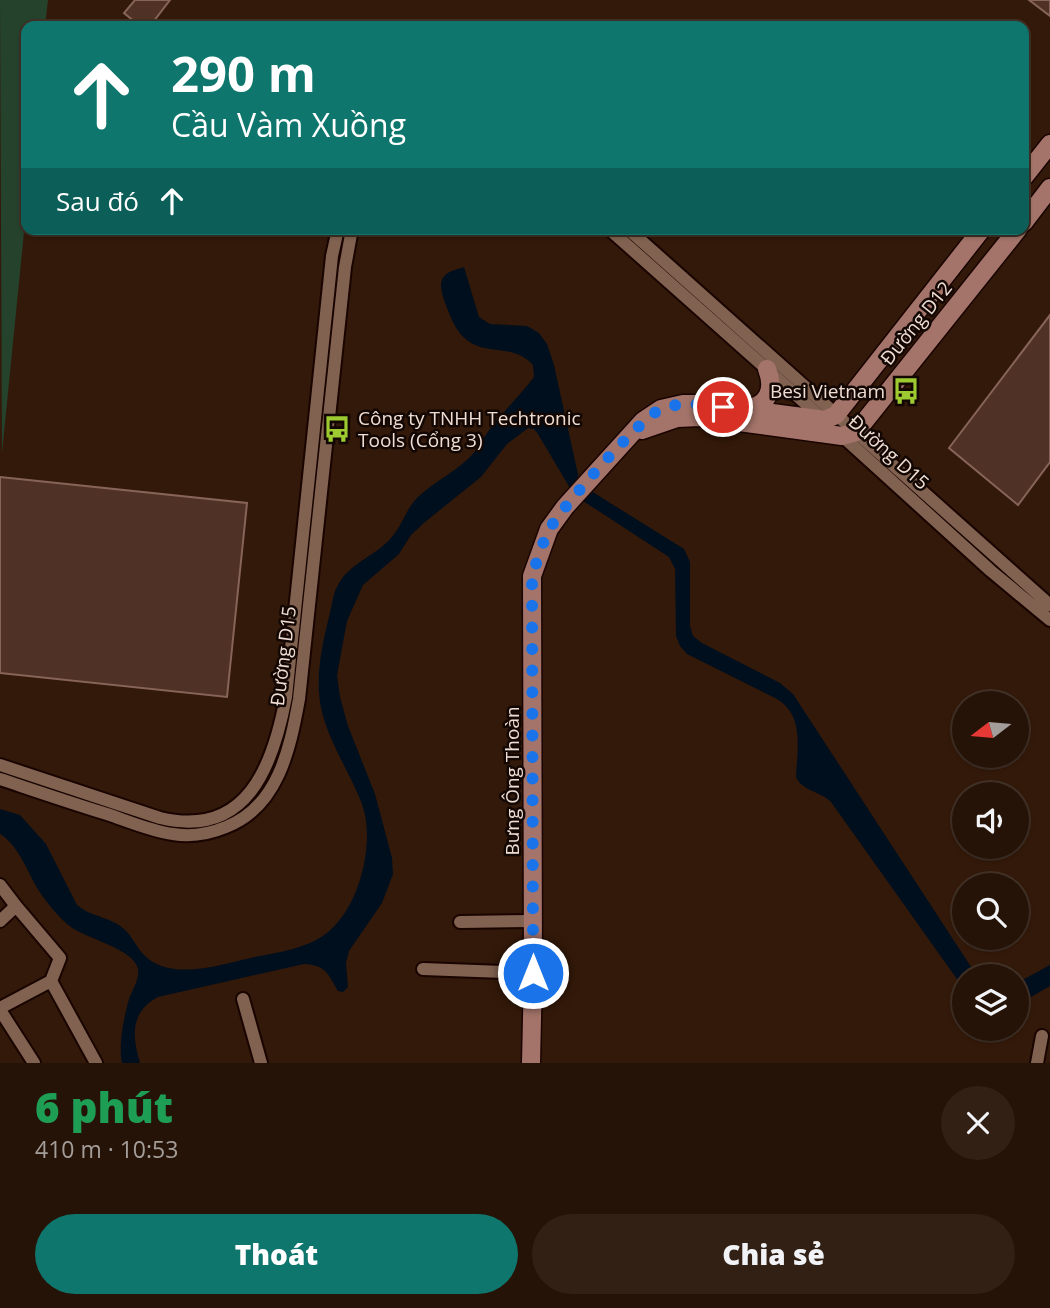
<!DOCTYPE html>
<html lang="vi">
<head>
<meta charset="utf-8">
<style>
  body { margin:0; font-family:"Open Sans",sans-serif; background:#322015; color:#f1f3f6; height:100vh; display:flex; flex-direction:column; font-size:26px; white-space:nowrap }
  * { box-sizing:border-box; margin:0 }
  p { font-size:23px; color:#a49e9b }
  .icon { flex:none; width:38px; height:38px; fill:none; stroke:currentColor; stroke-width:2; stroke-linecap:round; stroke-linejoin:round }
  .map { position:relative; height:1063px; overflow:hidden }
  .drawer { display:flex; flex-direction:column; background:#261307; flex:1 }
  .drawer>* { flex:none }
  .hud { position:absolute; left:21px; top:21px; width:1008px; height:214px; border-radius:14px; box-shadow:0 2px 5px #0004,0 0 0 2px #423228; background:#0f766e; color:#fff; overflow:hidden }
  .needle { width:46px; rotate:254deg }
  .tools { position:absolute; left:952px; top:691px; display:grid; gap:14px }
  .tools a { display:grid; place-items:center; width:77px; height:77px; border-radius:50%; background:#261307; box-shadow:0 2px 5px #0004,0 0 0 2px #423228; font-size:35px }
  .pin { position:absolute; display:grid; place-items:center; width:60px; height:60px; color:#fff; margin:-30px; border:4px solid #fff; border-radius:50%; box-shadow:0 2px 7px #0007 }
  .me { position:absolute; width:77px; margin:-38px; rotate:0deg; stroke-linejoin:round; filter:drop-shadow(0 0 5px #0008) }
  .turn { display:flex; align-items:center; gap:24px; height:147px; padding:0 35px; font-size:32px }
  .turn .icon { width:91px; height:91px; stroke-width:2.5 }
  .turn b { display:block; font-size:49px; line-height:60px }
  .then { display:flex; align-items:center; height:66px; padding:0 35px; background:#0003; gap:14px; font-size:26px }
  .round { display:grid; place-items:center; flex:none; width:74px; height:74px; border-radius:37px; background:#322015 }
  .overview { display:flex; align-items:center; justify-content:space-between; height:119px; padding:0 35px }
  h1 { font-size:42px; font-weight:800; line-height:52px; color:#1e9e55 }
  .button { display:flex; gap:14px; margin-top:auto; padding:14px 35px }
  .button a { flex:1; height:80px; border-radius:42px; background:#0f766e; color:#fff; font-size:28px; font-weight:800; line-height:80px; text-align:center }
  .button a+a { background:#322015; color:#f1f3f6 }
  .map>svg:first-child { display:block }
  .green { fill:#25422d }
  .water { fill:#000f1e }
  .building { fill:#4f3126; stroke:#876458; stroke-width:2 }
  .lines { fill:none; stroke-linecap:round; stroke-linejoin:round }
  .street-casing { stroke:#190400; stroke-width:16 }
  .secondary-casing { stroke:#190400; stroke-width:21 }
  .street { stroke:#816250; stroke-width:12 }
  .secondary { stroke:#a4746a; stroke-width:18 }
  .route { stroke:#1a73e8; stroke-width:12; stroke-dasharray:0 21.6 }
  .labels { text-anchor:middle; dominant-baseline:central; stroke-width:5; stroke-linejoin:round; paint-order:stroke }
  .street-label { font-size:19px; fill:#efddd3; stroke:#120703 }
  .poi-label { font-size:19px; fill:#efddd3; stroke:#120703; text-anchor:end }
</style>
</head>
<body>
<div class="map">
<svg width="1050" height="1063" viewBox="0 0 1050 1063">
  <rect width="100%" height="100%" fill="#331909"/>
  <path class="green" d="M 0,0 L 48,0 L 45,26 L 26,26 L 26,212 L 2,453 Z"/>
  <path class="water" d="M 464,267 L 479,317 L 490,324 L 527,326 L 539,333 L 547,344 L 554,365 L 579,479 L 583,486 L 684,549 L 690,562 L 690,626 L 693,636 L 702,643 L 780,683 L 793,694 L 977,976 L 964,976 L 964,989 L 831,802 C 820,791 802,791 796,777 C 797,750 805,716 777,699 L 687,654 L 680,646 L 676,636 L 675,569 L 669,557 L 574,495 L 538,434 L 534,429 L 528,428 L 507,444 L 481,477 L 425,522 L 411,535 L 399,554 L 363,585 L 347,621 L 337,675 L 340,697 L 348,726 L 375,794 L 392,858 L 393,874 L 382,903 L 349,951 L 346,963 L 348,987 L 343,992 L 338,991 C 328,974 326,965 304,964 L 158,997 C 130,1012 132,1036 140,1063 L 122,1063 C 118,1044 124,1018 129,999 C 132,990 140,979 138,969 C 134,948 84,939 67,924 C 57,915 47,903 39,891 C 28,874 19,845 0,834 L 0,809 L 20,815 L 46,844 L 77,905 C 91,917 111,917 124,929 C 132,936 136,946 143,954 C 170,983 222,964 255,957 C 275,953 297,950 316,940 C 357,920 377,845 362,804 C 350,773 330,744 322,712 C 314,679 322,645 330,613 C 332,605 333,594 337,587 C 348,563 376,556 391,538 C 402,526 406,509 417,498 C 432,483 452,474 468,459 C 478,450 484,436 493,425 C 506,409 521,394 534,377 L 533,365 C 507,337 472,366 451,318 C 447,307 442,298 441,286 C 441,272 453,271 464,267 Z
    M 1050,965 L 1050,986 L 1017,1005 L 1017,983 Z"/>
  <path class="building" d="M 135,0 L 170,0 L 150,26 L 140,26 L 124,13 Z
    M 1029,0 L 1050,0 L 1050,16 Z
    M 1050,315 L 1050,462 L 1018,505 L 949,448 Z
    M 0,477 L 247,503 L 227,697 L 0,673 Z"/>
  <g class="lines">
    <defs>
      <path id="street" d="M 609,229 L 823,419
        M 628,229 L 1050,605
        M 840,434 L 991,571 L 1050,620
        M 0,765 L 160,818 C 247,839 273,766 286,697 L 332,256 L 338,229
        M 0,779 C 36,791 71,803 107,814 C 128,821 151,831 173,834 C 191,837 209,834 226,827 C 278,807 290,749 299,699 L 345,267 L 352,229
        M 0,885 L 16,906
        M 0,921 L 16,906 L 60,958 L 51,981 L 96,1063
        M 460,922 L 533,921
        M 423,969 L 533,973
        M 243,999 L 261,1063
        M 0,1008 L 51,981
        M 0,1010 L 34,1063
        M 1037,1063 L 1042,1036"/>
      <path id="secondary" d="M 1024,177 L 1050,144
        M 1024,222 L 1050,188
        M 745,409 C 768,406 775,390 767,369
        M 642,430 L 677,418 L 701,417 L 842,436 L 856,432 L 1018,229
        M 531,1063 L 533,973 L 532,576 L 549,529 L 565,507 L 643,421 L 661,409 L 683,404 L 704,404 L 825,420 L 836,415 L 982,229"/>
    </defs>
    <use href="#street" class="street-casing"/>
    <use href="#secondary" class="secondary-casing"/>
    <use href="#street" class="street"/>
    <use href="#secondary" class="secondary"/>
  </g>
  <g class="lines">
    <path class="route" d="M 533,973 L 532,576 C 537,561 542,544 549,530 C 560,509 639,420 659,410 C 679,401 702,404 723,407"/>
  </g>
  <defs>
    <symbol id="bus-bare" viewBox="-9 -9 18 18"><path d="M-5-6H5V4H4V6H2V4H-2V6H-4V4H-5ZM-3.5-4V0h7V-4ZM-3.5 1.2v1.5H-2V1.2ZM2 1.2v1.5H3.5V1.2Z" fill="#9dca30" stroke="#120703" stroke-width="2.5" paint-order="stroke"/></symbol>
  </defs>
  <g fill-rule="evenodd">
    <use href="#bus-bare" x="887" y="372" width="38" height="38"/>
    <use href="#bus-bare" x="318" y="410" width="38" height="38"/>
  </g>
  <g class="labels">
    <g class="street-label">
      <text transform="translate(916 323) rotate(-51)">Đường D12</text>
      <text transform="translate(889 452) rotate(42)">Đường D15</text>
      <text transform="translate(283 656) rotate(-83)">Đường D15</text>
      <text transform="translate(512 781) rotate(-90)">Bưng Ông Thoàn</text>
    </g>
    <g class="poi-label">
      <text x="885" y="391">Besi Vietnam</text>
      <text x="358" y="418" text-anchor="start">Công ty TNHH Techtronic<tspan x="358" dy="22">Tools (Cổng 3)</tspan></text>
    </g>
  </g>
</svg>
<div class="tools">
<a><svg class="needle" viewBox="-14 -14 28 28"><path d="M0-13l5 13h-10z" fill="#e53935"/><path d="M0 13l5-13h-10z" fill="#a49e9b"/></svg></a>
<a><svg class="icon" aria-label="sound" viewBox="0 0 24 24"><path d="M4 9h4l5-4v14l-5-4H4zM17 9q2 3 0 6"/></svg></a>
<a><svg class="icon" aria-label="search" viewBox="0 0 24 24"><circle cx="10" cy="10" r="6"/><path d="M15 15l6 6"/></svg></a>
<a><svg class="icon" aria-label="layers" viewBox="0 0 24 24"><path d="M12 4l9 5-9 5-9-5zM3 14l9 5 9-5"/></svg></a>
</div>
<div class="pin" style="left:723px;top:407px;background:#d93025"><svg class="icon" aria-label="arrive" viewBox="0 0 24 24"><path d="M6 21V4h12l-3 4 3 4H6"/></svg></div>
<svg class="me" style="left:533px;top:973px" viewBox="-20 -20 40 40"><circle r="17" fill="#1a73e8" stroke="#fff" stroke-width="3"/><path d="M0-11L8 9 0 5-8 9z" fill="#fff"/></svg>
<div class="hud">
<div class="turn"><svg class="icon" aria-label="ahead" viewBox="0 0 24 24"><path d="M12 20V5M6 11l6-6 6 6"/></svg><div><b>290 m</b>Cầu Vàm Xuồng</div></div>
<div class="then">Sau đó<svg class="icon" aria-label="ahead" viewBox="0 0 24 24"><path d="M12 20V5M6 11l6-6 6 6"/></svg></div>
</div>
</div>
<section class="drawer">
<div class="overview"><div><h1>6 phút</h1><p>410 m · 10:53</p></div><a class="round"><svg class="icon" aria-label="close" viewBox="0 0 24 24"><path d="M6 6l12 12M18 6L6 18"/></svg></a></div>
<div class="button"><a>Thoát</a><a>Chia sẻ</a></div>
</section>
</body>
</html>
